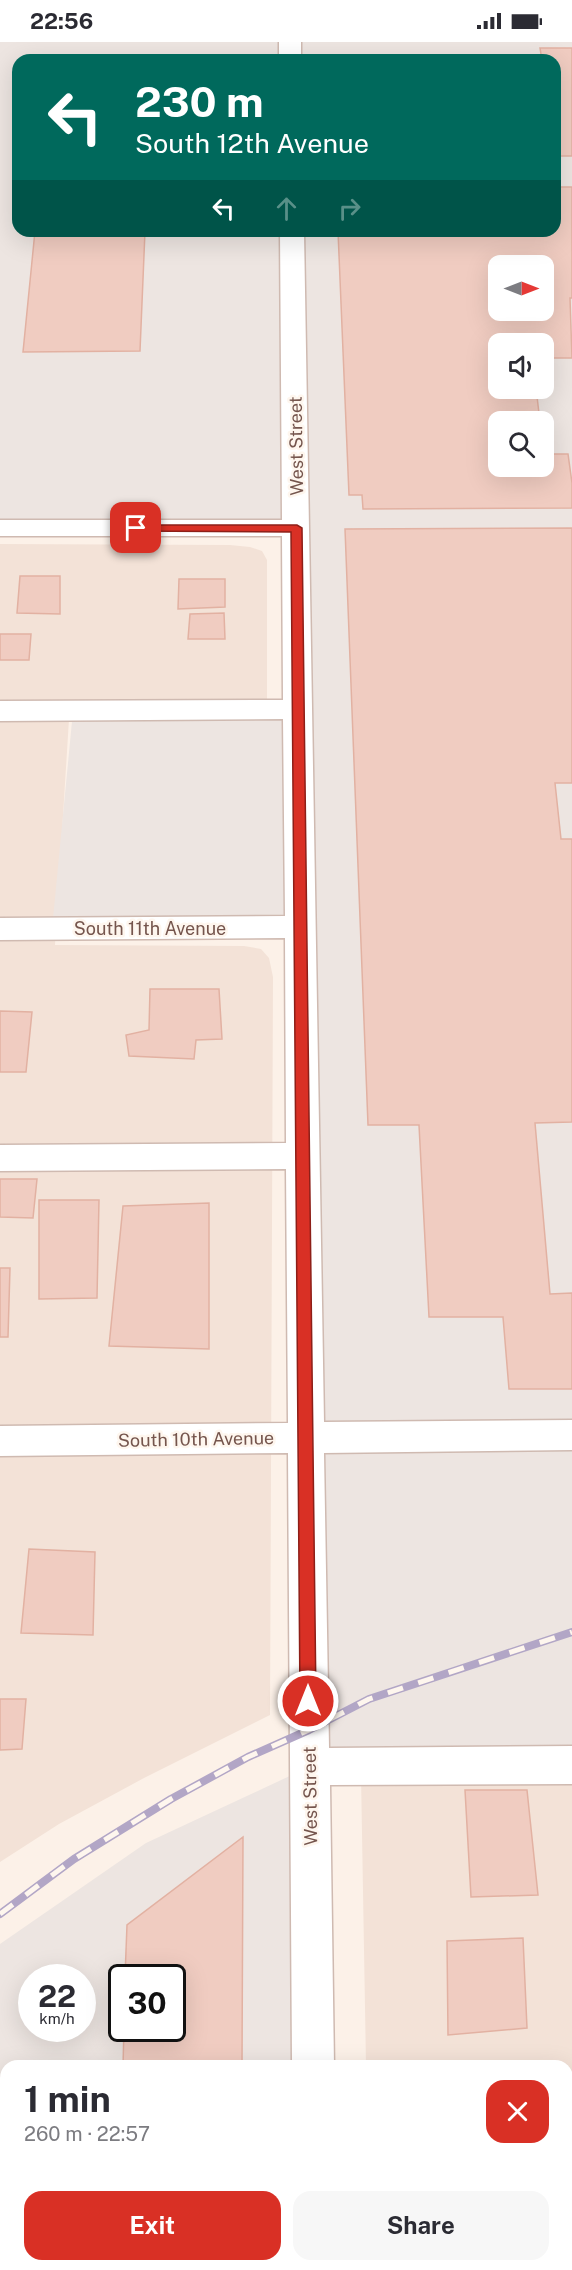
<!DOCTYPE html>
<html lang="en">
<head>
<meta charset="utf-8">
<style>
  body { margin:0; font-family:"Public Sans",sans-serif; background:#f7f7f7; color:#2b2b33; height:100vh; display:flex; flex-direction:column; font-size:22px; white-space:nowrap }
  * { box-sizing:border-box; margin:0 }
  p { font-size:20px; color:#7c7c81 }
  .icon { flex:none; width:33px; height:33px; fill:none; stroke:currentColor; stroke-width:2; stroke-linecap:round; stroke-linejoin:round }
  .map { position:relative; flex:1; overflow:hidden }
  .panel { position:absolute; left:0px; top:2018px; width:573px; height:212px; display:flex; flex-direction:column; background:#fff; border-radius:18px 18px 0 0; box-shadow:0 6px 24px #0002 }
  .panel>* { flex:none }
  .guide { position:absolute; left:12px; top:12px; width:549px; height:183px; border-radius:18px; box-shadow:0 6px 24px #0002; background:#00695c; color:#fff; overflow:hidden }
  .needle { width:39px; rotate:90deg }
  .buttons { position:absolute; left:488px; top:213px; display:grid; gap:12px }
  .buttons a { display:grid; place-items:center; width:66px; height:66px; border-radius:12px; background:#fff; box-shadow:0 6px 24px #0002; font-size:30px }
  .speed { position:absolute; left:18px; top:1922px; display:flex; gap:12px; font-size:30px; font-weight:700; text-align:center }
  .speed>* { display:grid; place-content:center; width:78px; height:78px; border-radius:50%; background:#fff; box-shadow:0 6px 24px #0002; line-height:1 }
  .speed small { font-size:15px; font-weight:400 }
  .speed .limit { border:3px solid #111; border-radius:9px; background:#fff; color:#111 }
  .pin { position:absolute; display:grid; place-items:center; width:51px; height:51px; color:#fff; margin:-26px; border-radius:12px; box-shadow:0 3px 9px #0006 }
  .me { position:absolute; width:66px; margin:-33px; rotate:0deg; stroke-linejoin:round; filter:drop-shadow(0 0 4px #0008) }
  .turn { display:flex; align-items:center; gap:21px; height:126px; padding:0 24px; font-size:27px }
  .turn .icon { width:78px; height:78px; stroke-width:2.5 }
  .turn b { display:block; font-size:42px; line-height:51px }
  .lanes { display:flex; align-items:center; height:57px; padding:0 24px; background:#0003; justify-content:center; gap:30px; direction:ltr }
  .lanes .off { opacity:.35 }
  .round { display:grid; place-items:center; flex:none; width:63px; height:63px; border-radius:18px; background:#f7f7f7 }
  .summary { display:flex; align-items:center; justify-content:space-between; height:102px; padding:0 24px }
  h1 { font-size:36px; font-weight:700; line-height:45px }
  .action { display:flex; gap:12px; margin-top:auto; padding:12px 24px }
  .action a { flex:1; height:69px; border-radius:18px; background:#d93025; color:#fff; font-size:24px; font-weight:700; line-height:69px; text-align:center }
  .action a+a { background:#f7f7f7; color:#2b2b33 }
  .status { display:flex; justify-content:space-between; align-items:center; height:42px; padding:0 30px; background:#fff; direction:ltr }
  .status svg { height:16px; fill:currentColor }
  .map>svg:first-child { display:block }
  .residential { fill:#f3e2d7 }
  .industrial { fill:#ede5e1; fill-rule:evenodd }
  .building { fill:#f0ccc1; stroke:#e2b1a2; stroke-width:1.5; fill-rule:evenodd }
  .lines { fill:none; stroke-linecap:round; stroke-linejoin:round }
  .minor-casing { stroke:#cfbab1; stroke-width:3 }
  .minor { fill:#fff; fill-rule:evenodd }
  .rail-casing { stroke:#b2a6c6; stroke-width:8 }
  .rail { stroke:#fef6ee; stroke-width:5; stroke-dasharray:16; stroke-linecap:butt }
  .route { fill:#d93025; stroke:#8d1f18; stroke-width:1.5 }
  .labels { text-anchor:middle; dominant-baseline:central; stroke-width:5; stroke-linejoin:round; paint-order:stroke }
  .street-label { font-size:18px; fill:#75554d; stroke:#fef6ee }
</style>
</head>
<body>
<div class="status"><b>22:56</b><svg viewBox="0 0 49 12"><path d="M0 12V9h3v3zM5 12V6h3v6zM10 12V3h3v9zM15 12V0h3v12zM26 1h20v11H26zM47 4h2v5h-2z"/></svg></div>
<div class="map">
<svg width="572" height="2228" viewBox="0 0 572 2228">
  <rect width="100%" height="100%" fill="#fcf1e8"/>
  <path class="residential" d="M 0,502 L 230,503 L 250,505 L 262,509 L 267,518 L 267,660 L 70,661 L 55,903 L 244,904 L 261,907 L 269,916 L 273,935 L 270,1673 L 144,1736 L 59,1782 L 0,1820 Z
    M 572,1729 L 572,2228 L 0,2228 L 0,2168 L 6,2168 L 6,2223 L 567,2223 L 567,2024 L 366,2023 L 361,1733 Z"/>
  <path class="industrial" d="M 0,0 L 572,0 L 572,1723 L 309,1725 L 313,2023 L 6,2024 L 6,2125 L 0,2125 L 0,1902 L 146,1801 L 309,1725 L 301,885 L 52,887 L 73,669 L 298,667 L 297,487 L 0,486 ZM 18,18 L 555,18 L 555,189 L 18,189 ZM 498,224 L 543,224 L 543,268 L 498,268 ZM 498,302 L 543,302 L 543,346 L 498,346 ZM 498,380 L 543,380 L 543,424 L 498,424 ZM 32,1935 L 82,1935 L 82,1986 L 32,1986 ZM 122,1935 L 172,1935 L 172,1986 L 122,1986 Z"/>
  <path class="building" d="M 540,6 L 572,6 L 572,114 L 556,114 L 555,18 L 542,18 Z
    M 555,145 L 572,145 L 572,256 L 570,256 L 572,316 L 543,316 L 543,302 L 498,302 L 498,346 L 536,346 L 540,380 L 498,380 L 498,424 L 543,424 L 543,403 L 544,412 L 568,412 L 572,441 L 572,466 L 363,467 L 362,453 L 349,453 L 338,189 L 555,189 ZM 498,224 L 543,224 L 543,268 L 498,268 Z
    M 35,189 L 145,189 L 140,309 L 23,310 Z
    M 572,486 L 572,741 L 555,741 L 561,797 L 572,797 L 572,1080 L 535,1081 L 550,1252 L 572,1251 L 572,1347 L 509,1347 L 503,1275 L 429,1275 L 419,1083 L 368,1083 L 345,487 Z
    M 20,534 L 60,534 L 60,572 L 17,571 Z
    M 179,537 L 225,537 L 225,565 L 178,567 Z
    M 224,571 L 225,597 L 188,597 L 190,572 Z
    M 0,592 L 31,592 L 29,618 L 0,618 Z
    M 150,947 L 219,947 L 222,997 L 196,998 L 194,1017 L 129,1014 L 126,993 L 149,988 Z
    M 0,969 L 32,970 L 26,1030 L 0,1030 Z
    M 0,1137 L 37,1137 L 33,1176 L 0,1175 Z
    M 39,1158 L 99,1158 L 97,1256 L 39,1257 Z
    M 209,1161 L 209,1307 L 109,1304 L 123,1164 Z
    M 0,1226 L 10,1226 L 8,1295 L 0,1295 Z
    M 29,1507 L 95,1510 L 93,1593 L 21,1591 Z
    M 0,1657 L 26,1657 L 22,1707 L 0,1708 Z
    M 465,1748 L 527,1748 L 538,1853 L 471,1855 Z
    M 243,1795 L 242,2024 L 123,2024 L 124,1986 L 172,1986 L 172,1935 L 125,1935 L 127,1883 Z
    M 523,1896 L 527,1986 L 448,1993 L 447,1899 Z"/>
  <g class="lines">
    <defs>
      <path id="minor" d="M 279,0 L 301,0 L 301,18 L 279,18 Z
        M 280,189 L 304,189 L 324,1380 L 572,1378 L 572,1408 L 324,1411 L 329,1706 L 572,1704 L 572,1742 L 330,1743 L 334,2024 L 292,2024 L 288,1411 L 0,1414 L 0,1384 L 288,1381 L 286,1127 L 0,1129 L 0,1103 L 286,1101 L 285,896 L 0,898 L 0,876 L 285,874 L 283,677 L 0,679 L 0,659 L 283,658 L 282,494 L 0,494 L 0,478 L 282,478 Z
        M 567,2100 L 572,2100 L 572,2144 L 567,2144 Z
        M 0,2103 L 6,2103 L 6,2147 L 0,2147 Z
        M 295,2223 L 339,2223 L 339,2228 L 295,2228 Z"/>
    </defs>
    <use href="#minor" class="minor-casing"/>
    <use href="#minor" class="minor"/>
    <defs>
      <path id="rail" d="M 0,1872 L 74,1817 L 171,1757 L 248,1715 L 309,1688 L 369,1657 L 572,1590"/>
    </defs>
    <use href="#rail" class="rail-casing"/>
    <use href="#rail" class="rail"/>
  </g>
  <path class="route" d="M 136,483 L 297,483 L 302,486 L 316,1659 L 314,1664 L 308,1666 L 302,1664 L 300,1659 L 291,490 L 132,489 L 131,486 Z"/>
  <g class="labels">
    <g class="street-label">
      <text transform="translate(296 404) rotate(-91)">West Street</text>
      <text x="150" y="886">South 11th Avenue</text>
      <text transform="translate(196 1397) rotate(-1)">South 10th Avenue</text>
      <text transform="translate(310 1754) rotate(-91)">West Street</text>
    </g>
  </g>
</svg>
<div class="buttons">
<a><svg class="needle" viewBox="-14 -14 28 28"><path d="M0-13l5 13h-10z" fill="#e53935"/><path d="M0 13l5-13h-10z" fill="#7c7c81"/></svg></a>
<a><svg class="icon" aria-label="sound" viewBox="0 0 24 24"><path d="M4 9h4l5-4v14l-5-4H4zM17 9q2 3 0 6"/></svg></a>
<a><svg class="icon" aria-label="search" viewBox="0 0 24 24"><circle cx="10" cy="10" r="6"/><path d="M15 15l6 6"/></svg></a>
</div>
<div class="speed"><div>22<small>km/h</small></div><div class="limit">30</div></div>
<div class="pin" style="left:136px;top:486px;background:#d93025"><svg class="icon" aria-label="arrive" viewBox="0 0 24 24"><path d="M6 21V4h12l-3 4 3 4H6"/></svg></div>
<svg class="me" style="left:308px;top:1659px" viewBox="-20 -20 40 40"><circle r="17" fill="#d93025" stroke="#fff" stroke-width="3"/><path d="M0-11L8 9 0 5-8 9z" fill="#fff"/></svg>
<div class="guide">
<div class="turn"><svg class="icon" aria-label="left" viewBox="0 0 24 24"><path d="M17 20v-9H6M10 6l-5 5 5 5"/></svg><div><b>230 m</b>South 12th Avenue</div></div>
<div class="lanes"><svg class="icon" aria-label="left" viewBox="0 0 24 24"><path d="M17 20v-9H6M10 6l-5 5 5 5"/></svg><svg class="icon off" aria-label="ahead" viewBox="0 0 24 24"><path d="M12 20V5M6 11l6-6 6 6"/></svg><svg class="icon off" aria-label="right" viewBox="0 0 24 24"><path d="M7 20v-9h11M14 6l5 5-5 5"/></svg></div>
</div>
<section class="panel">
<div class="summary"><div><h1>1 min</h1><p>260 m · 22:57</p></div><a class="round" style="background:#d93025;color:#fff"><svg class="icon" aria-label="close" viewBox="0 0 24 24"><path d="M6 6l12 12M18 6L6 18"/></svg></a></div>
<div class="action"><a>Exit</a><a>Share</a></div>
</section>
</div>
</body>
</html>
